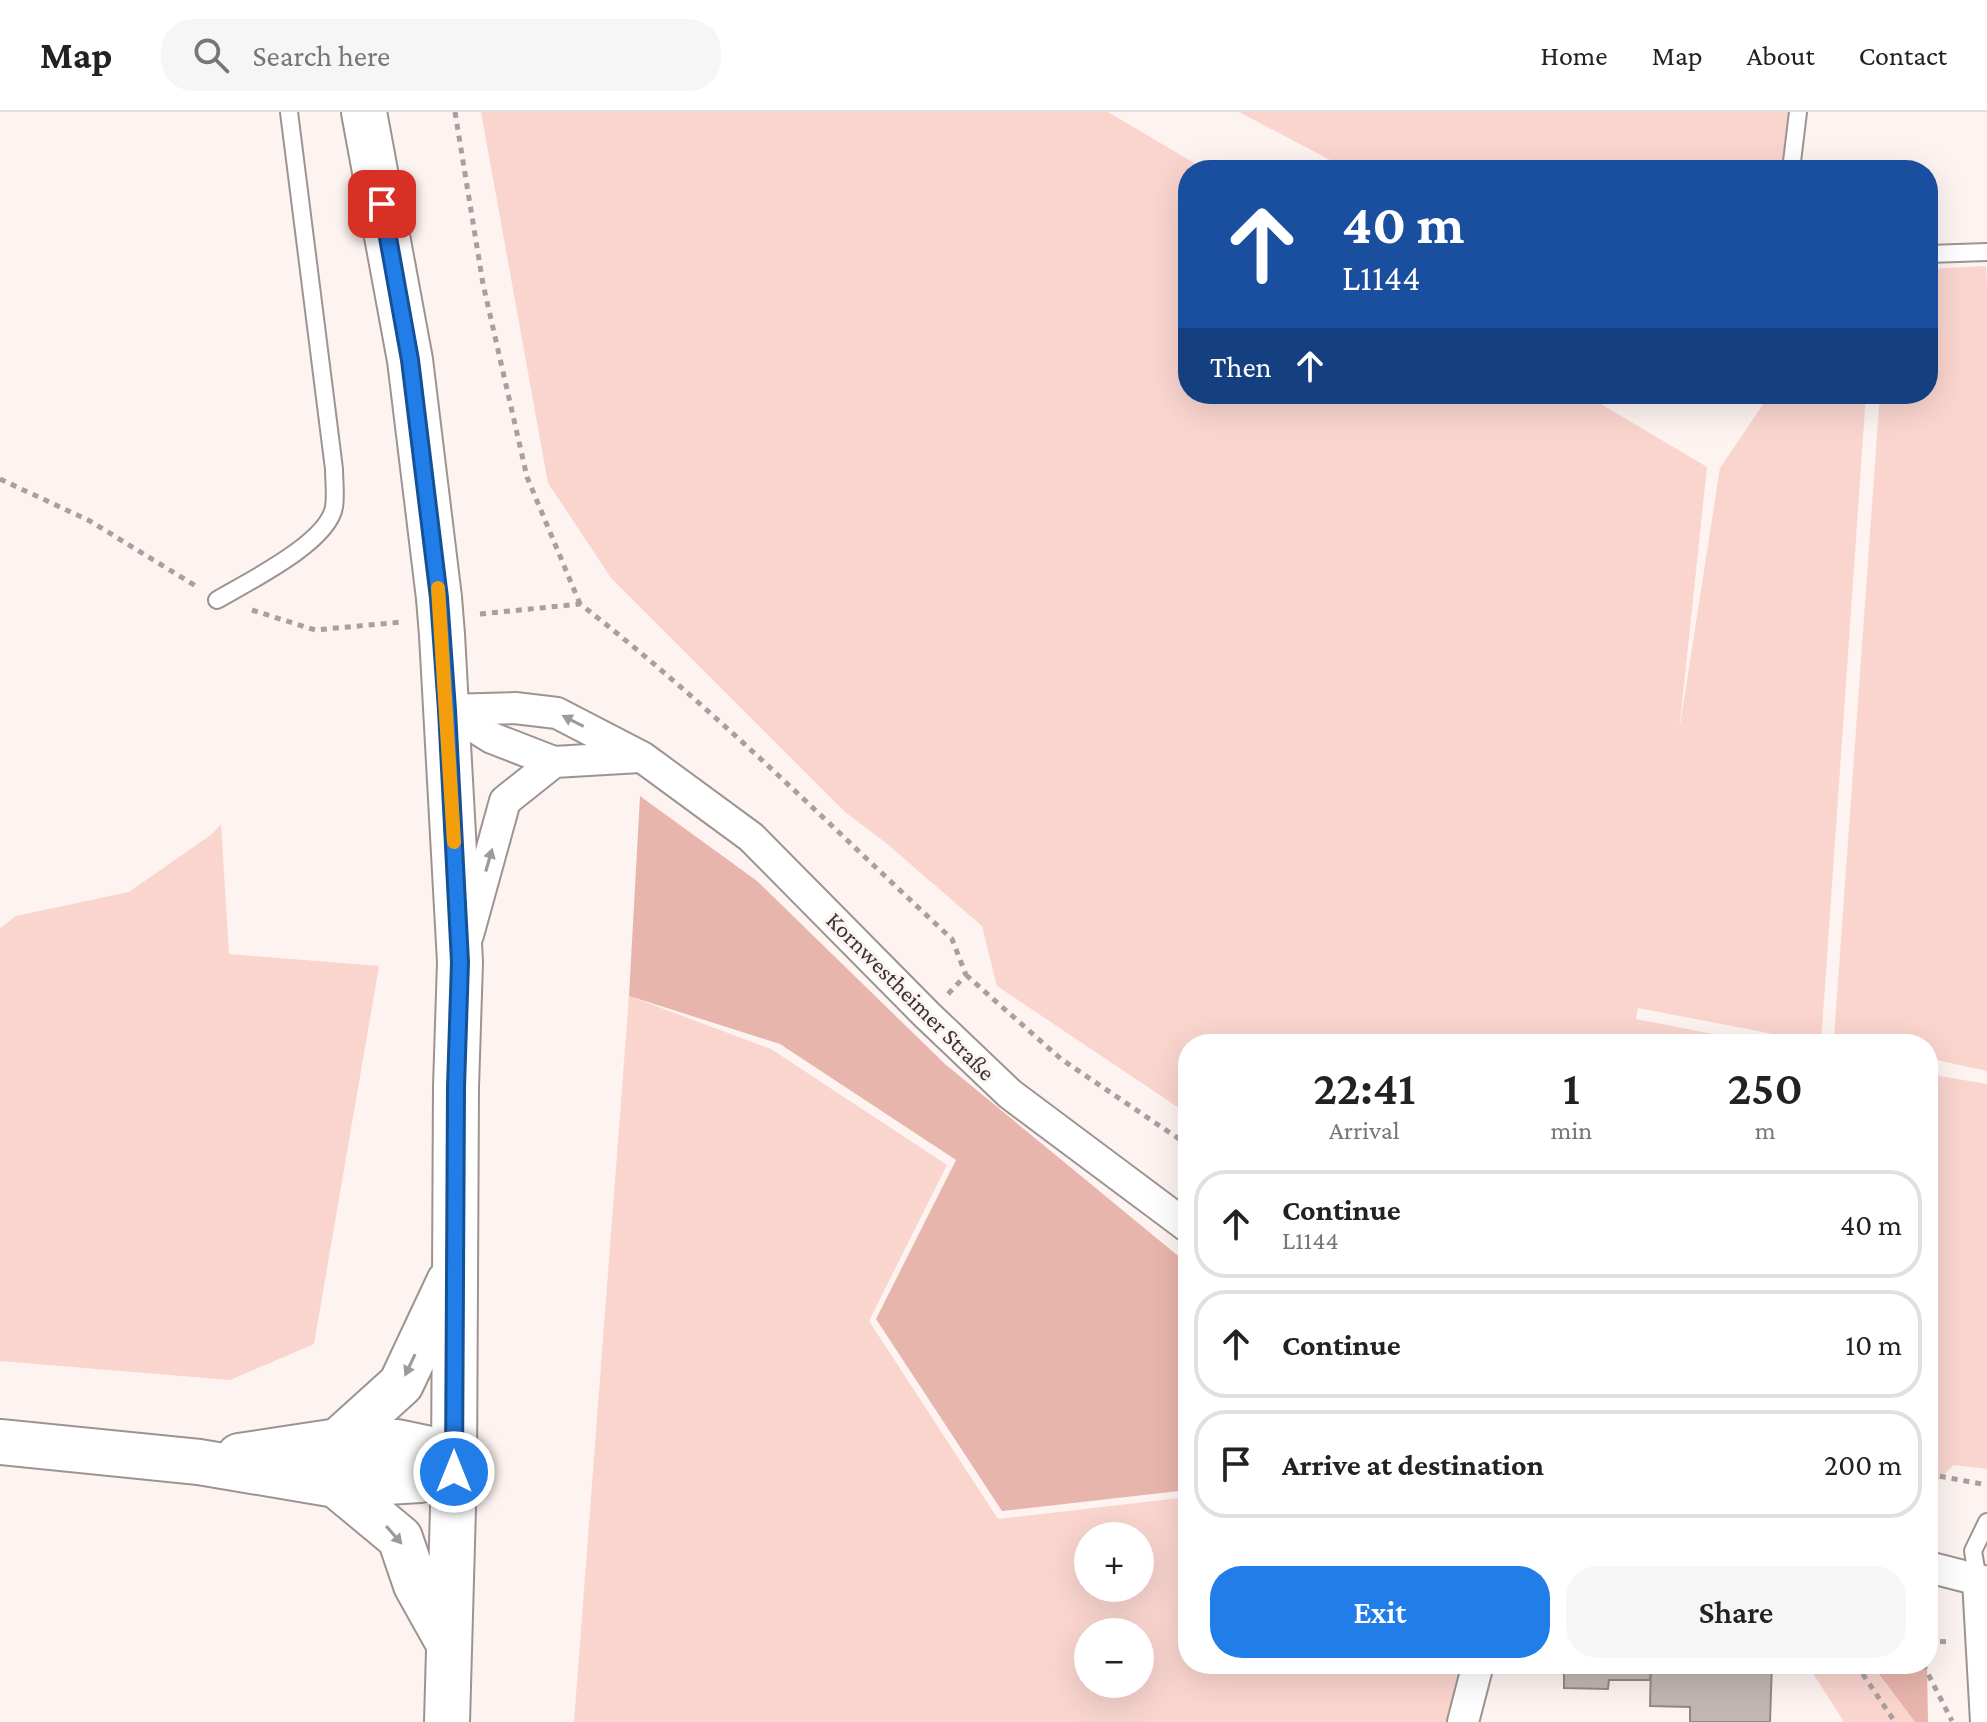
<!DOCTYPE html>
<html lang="en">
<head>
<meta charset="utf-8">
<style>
  body { margin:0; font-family:"Crimson Pro",serif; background:#f6f6f6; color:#222; height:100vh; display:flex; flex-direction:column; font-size:30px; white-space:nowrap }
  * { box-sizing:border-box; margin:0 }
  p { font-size:26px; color:#767676 }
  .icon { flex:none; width:44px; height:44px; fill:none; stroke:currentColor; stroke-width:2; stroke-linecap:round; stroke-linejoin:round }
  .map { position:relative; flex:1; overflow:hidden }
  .panel { position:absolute; left:1178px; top:922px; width:760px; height:640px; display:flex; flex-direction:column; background:#fff; border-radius:32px; box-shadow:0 8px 32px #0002 }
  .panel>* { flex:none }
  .banner { position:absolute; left:1178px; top:48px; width:760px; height:244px; border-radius:32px; box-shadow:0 8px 32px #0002; background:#1a4fa0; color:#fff; overflow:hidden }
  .tools { position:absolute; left:1074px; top:1410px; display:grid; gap:16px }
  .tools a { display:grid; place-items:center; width:80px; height:80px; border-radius:50%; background:#fff; box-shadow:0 8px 32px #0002; font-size:40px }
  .pin { position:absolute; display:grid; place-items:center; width:68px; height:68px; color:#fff; margin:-34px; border-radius:16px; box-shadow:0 4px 12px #0006 }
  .me { position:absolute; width:88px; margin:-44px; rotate:0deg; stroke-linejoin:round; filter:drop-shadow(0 0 6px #0008) }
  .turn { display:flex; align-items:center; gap:28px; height:168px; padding:0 32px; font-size:36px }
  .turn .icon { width:104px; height:104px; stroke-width:2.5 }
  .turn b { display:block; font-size:56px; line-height:68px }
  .then { display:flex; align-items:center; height:76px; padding:0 32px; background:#0003; gap:16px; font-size:30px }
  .eta { display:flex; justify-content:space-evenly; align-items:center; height:136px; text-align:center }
  .eta b { font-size:48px; font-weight:600; line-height:56px }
  .cta { display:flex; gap:16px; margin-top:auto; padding:16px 32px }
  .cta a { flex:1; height:92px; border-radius:32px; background:#217de7; color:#fff; font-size:32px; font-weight:600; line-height:92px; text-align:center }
  .cta a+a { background:#f6f6f6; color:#222 }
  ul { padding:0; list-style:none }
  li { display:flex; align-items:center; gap:24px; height:108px; margin:0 16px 12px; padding:0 16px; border:4px solid #e0e0e0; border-radius:32px }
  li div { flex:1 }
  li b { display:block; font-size:30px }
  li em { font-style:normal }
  header { display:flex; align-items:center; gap:48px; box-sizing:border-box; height:112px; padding:0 40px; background:#fff; border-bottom:2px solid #e0e0e0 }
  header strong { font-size:38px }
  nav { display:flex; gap:44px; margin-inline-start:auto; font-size:28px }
  .search { width:560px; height:72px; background:#f6f6f6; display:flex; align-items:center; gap:20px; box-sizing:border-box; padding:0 28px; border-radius:32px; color:#767676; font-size:30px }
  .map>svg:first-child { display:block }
  .green { fill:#f9d5ce; fill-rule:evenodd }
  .forest { fill:#e8b5ac }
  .building { fill:#c0b6b4; stroke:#928987; stroke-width:2 }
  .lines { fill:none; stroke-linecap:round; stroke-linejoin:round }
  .service-casing { stroke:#9d9492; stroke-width:20 }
  .minor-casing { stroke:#9d9492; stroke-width:34 }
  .secondary-casing { stroke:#9d9492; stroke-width:48 }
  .path { stroke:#a7a09e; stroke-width:5; stroke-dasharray:6 6; stroke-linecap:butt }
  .service { stroke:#fff; stroke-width:16 }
  .minor { stroke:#fff; stroke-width:30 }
  .secondary { stroke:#fff; stroke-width:44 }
  .secondary-bridge-casing { stroke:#9d9492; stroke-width:48; stroke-linecap:butt }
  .secondary-bridge { stroke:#fff; stroke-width:44 }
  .oneway { fill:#9c9a9a }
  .route-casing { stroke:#155196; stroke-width:20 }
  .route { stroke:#217de7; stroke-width:14 }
  .slow { stroke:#f59e0b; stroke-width:14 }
  .labels { text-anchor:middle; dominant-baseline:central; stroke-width:6; stroke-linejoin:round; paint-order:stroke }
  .street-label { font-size:24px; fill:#3a3635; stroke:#fdf3f1 }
</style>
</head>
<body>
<header>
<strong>Map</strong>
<div class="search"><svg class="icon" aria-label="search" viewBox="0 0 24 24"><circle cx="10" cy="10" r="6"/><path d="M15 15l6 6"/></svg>Search here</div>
<nav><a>Home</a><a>Map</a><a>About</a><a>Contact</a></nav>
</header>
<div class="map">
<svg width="1987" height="1610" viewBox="0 0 1987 1610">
  <rect width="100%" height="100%" fill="#fdf3f1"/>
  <path class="green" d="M 481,0 L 1108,0 L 1206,58 L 1188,58 L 1188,282 L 1584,282 L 1707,355 L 1679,620 L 1720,356 L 1770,282 L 1866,282 L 1821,931 L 1638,896 L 1636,907 L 1764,932 L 1188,932 L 1188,1002 L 997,874 L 982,814 L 886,731 L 845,700 L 611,466 L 548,371 Z
    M 1239,0 L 1797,0 L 1789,58 L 1349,58 Z
    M 1986,154 L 1987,174 L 1987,959 L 1928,946 L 1928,932 L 1861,932 L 1834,926 L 1880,282 L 1928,282 L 1928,157 Z
    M 221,712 L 229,842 L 379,854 L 314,1232 L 230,1268 L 0,1249 L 0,816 L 16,804 L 129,780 L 212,722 Z
    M 629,884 L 771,937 L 947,1053 L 869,1209 L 998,1407 L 1188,1385 L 1188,1552 L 1462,1552 L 1448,1610 L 574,1610 ZM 1088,1424 L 1140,1424 L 1140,1476 L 1088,1476 ZM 1088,1520 L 1140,1520 L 1140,1572 L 1088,1572 Z
    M 1928,962 L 1987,972 L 1987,1357 L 1953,1353 L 1928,1380 Z
    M 1807,1552 L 1870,1552 L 1915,1610 L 1844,1610 Z"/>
  <path class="forest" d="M 640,684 L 757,769 L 945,952 L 1188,1152 L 1188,1378 L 1002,1399 L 876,1207 L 956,1048 L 780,932 L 629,884 Z
    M 1871,1552 L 1927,1552 L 1928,1610 L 1915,1610 Z"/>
  <path class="building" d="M 1525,1552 L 1651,1552 L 1650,1568 L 1609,1568 L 1608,1577 L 1564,1576 L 1564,1560 L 1525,1559 Z
    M 1651,1552 L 1772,1552 L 1770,1610 L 1690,1610 L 1690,1595 L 1650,1594 Z"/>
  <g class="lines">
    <defs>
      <path id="service" d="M 1791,58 L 1798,0
        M 1928,142 L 1987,140
        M 217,488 C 247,470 328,431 334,395 C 336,383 334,369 334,357 L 289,0
        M 1978,1468 L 1973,1439 L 1987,1410"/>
      <path id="minor" d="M 447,598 L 515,596 L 557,601 L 642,645 L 751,725 L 927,903 L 1010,982 L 1188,1115
        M 447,598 L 492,626 L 554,650 L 640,645
        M 468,823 L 505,689 L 554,650
        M 1928,1455 L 1987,1470
        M 1978,1468 L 1986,1610
        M 1463,1610 L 1478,1552"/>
      <path id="secondary" d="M 364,0 L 410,248 L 439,486
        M 442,523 L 460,850 L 456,975 L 454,1360 L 447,1610
        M 338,1329 L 401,1272 L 449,1170
        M 0,1330 L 199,1350 L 336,1373 L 420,1368 L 454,1360
        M 239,1344 L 338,1329 L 397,1330 L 454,1342
        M 336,1373 L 400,1426 L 416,1473 L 449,1532"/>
    </defs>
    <use href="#service" class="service-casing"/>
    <use href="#minor" class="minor-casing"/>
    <use href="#secondary" class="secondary-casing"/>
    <path class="path" d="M 455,0 L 483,172 L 527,365 L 580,492
      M 0,367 L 90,409 L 199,476
      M 252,498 L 315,518 L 402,510
      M 480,502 L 580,492 C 712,594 830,714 952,827 L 966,863 L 948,882
      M 966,863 L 1061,947 L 1188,1033
      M 1928,1362 L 1987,1373
      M 1928,1529 L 1951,1530
      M 1856,1552 L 1895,1610
      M 1923,1552 L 1952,1609"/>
    <use href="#service" class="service"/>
    <use href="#minor" class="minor"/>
    <use href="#secondary" class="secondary"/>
    <defs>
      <path id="secondary-bridge" d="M 439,486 L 442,523"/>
    </defs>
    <use href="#secondary-bridge" class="secondary-bridge-casing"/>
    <use href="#secondary-bridge" class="secondary-bridge"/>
  </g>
  <defs><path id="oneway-solid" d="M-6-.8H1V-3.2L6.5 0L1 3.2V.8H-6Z" transform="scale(2)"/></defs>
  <g class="oneway">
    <use href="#oneway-solid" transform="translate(573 609) rotate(-153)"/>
    <use href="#oneway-solid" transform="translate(489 748) rotate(-74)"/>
    <use href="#oneway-solid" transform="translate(410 1253) rotate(115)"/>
    <use href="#oneway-solid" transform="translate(394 1423) rotate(49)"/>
  </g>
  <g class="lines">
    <defs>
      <path id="route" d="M 382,92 L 410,248 L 439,486 L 447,598 L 460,850 L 456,975 L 454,1360"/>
    </defs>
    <use href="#route" class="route-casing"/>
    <use href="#route" class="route"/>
    <path class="slow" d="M 438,476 L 454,730"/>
  </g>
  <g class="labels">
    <g class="street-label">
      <text transform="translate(911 884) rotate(45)">Kornwestheimer Straße</text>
    </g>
  </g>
</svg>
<div class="tools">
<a>+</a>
<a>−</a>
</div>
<div class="pin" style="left:382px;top:92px;background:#d93025"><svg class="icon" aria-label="arrive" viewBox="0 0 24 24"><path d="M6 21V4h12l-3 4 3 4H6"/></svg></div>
<svg class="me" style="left:454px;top:1360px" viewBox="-20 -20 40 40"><circle r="17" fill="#217de7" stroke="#fff" stroke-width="3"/><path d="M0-11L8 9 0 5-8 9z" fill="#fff"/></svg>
<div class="banner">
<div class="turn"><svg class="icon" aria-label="ahead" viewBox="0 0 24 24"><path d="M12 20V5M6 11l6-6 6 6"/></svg><div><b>40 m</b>L1144</div></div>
<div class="then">Then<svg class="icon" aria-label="ahead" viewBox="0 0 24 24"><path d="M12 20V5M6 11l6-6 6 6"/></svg></div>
</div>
<section class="panel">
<div class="eta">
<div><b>22:41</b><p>Arrival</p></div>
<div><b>1</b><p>min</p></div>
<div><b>250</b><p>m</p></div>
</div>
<ul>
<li><svg class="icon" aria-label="ahead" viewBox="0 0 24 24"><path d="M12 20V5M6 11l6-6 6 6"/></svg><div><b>Continue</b><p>L1144</p></div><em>40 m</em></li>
<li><svg class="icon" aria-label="ahead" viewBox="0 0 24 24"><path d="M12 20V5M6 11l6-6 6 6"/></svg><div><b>Continue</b></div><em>10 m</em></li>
<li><svg class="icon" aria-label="arrive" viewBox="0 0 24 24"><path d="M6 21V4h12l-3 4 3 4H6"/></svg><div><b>Arrive at destination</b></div><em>200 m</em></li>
</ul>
<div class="cta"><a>Exit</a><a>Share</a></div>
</section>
</div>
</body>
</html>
